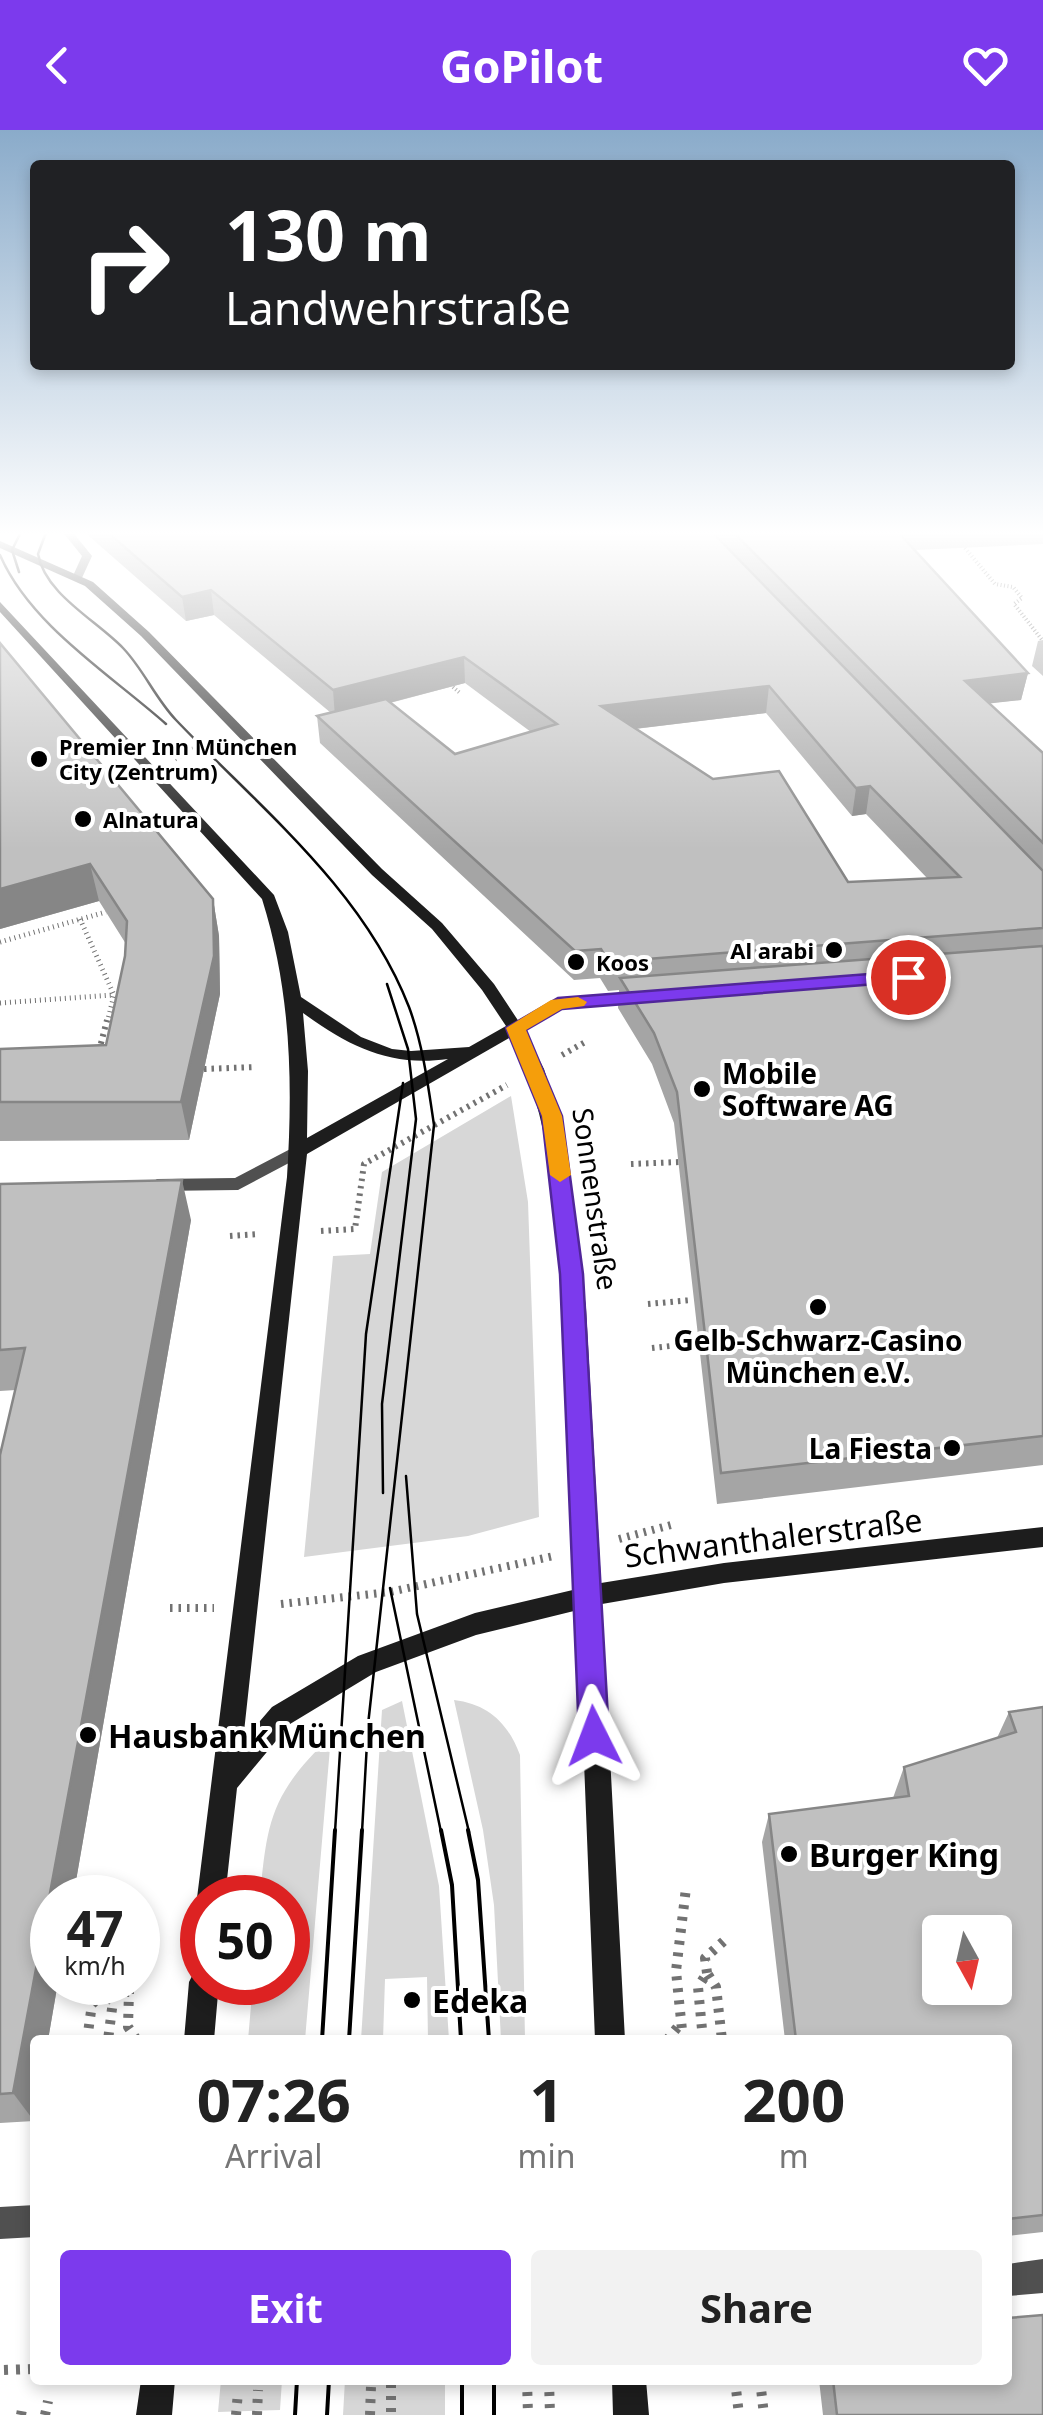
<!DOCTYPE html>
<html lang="en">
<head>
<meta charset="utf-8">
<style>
  body { margin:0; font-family:"Noto Sans",sans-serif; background:#f2f2f2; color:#222; height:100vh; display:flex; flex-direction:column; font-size:38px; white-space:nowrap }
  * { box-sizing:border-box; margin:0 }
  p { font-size:32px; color:#767676 }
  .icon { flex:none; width:55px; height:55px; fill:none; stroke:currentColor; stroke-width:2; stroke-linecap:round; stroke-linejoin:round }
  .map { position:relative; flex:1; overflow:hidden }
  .side { position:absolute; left:30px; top:1905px; width:982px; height:350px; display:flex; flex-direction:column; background:#fff; border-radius:10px; box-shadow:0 5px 15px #0003 }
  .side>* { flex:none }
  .banner { position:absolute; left:30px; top:30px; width:985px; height:210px; border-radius:10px; box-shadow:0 5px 15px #0003; background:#202124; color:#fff; overflow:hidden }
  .needle { width:65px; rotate:172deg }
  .buttons { position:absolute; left:922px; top:1785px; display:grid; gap:20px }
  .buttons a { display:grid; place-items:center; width:90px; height:90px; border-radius:10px; background:#fff; box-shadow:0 5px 15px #0003; font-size:50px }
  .speed { position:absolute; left:30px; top:1745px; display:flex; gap:20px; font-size:50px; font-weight:700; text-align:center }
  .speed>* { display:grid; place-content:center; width:130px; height:130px; border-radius:50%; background:#fff; box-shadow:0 5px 15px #0003; line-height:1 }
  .speed small { font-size:25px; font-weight:400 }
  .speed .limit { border:15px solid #d22; background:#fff; color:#111 }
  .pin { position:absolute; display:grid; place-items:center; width:85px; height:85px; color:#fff; margin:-42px; border:5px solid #fff; border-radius:50%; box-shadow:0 2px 10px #0007 }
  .me { position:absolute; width:110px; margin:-55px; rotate:357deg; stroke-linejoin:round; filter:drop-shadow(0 0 8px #0008) }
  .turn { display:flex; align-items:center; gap:35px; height:210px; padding:0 30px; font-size:45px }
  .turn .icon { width:130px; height:130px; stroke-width:2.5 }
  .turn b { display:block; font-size:70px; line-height:85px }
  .eta { display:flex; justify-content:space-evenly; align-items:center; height:170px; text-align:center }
  .eta b { font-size:60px; font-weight:700; line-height:70px }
  .action { display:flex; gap:20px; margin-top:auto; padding:20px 30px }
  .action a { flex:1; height:115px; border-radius:10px; background:#7c3aed; color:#fff; font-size:40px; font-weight:700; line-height:115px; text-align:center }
  .action a+a { background:#f2f2f2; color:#222 }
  header { display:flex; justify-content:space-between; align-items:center; height:130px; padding:0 30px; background:#7c3aed; color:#fff; font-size:45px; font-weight:700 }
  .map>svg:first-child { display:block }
  .green { fill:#d7d7d7 }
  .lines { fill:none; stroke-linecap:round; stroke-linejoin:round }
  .path-far4 { stroke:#727272; stroke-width:4; stroke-dasharray:1 2.5; stroke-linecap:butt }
  .path-far3 { stroke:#727272; stroke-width:5; stroke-dasharray:1 4; stroke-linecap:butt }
  .path-far2 { stroke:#727272; stroke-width:6; stroke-dasharray:2.5 5; stroke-linecap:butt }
  .path-far1 { stroke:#727272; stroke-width:8; stroke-dasharray:2.5 6; stroke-linecap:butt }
  .path { stroke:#727272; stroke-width:10; stroke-dasharray:4 8; stroke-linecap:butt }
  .minor { fill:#505050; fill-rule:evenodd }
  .secondary { fill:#1d1d1d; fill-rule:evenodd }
  .tram-far1 { stroke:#000; stroke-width:2.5 }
  .tram { stroke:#000; stroke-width:4 }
  .wall { fill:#a5a5a5; fill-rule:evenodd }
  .shaded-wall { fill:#868686 }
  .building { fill:#c0c0c0; stroke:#868686; stroke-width:2.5; fill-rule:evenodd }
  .route { fill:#7c3aed; stroke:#51269a; stroke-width:2.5 }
  .slow { fill:#f59e0b }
  .poi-dot { fill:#000; stroke:#fff; stroke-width:4 }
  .labels { text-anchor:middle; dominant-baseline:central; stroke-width:8; stroke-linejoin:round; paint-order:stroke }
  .far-poi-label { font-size:22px; font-weight:bold; fill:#000; stroke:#fff; text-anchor:start }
  .poi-label { font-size:28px; font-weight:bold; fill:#000; stroke:#fff; text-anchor:start }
  .street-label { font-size:28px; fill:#000; stroke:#fff }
  .near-street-label { font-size:32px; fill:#000; stroke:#fff }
  .near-poi-label { font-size:32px; font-weight:bold; fill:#000; stroke:#fff; text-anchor:start }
</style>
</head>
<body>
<header><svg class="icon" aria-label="back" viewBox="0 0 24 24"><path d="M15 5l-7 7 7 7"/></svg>GoPilot<svg class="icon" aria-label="heart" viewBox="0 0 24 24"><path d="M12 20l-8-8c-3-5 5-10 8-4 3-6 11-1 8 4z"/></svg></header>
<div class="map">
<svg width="1043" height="2285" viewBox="0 0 1043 2285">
  <rect width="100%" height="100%" fill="#fff"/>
  <path class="green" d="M 511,966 L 528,1072 L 539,1387 L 468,1406 L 304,1427 L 333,1126 L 370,1124 L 382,1042 Z
    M 454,1570 C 488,1574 508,1593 520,1625 L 525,1910 L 501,1910 L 494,1775 L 483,1700 Z
    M 402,1571 L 439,1756 L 449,1910 L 428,1910 L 427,1847 L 385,1849 L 383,1910 L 361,1910 L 382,1580 Z
    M 331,1606 L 305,1910 L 248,1910 L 253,1853 L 288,1852 L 288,1768 L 260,1767 C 267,1689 272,1663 331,1606 Z
    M 221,2250 L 282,2250 L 280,2280 L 218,2282 Z
    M 345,2250 L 445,2250 L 445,2285 L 343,2285 Z"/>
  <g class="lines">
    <path class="path-far4" d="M 965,418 L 995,454 L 1013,457 L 1022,468 L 1014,474 L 1043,511
      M 453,557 L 460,563
      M 197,617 L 211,609"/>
    <path class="path-far3" d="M 175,629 L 202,614
      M 80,789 L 114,865 L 107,893
      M 0,812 L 106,782
      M 0,873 L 113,865"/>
    <path class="path-far2" d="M 99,921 L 107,890
      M 562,925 L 587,911
      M 204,939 L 256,937
      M 631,1034 L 680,1032
      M 321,1101 L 355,1099 L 364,1034 L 507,955
      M 230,1106 L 259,1104
      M 648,1174 L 692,1170
      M 652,1218 L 698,1213"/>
    <path class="path-far1" d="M 619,1409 L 671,1395
      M 281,1474 L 390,1462 L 554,1426
      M 170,1478 L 214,1478"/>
    <path class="path" d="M 707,1843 L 705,1828 L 725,1810
      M 103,1863 L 129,1862 L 128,1897 L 137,1910
      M 87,1910 L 92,1874 L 103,1863 L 113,1871 L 108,1910
      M 667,1910 L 681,1893
      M 683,1910 L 676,1841 L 686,1758
      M 703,1910 L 698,1857 L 707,1843 L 716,1857 L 722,1910
      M 4,2240 L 35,2239
      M 527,2250 L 528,2285
      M 549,2250 L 550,2285
      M 735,2250 L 739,2285
      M 760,2250 L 764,2285
      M 391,2254 L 391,2285
      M 21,2285 L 23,2274
      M 45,2285 L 48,2271
      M 236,2285 L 238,2262
      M 257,2285 L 258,2260
      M 370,2285 L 371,2256"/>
    <path class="minor" d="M 61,400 L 71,400 L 92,426 L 81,450 L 72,448 L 82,426 Z
      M 642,863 L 648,865 L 648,871 L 562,879 L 521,902 L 515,903 L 507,898 L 552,871 Z
      M 298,1015 L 307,1021 L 304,1025 L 238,1060 L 157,1061 L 148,1055 L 157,1049 L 235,1048 Z
      M 35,2075 L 35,2107 L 0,2109 L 0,2077 Z
      M 1043,2129 L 1043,2163 L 1008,2166 L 1008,2134 Z"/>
    <path class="secondary" d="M 0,411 L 93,452 L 149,502 L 382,739 L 442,793 L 494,854 L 523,898 L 544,939 L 565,1006 L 586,1178 L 601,1453 L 724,1433 L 1043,1397 L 1043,1417 L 724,1453 L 602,1474 L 625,1910 L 595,1910 L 578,1480 L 476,1505 L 376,1542 L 290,1594 L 237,1658 L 225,1768 L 202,1768 L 201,1778 L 197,1768 L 287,1047 C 293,952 291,861 262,769 L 0,482 L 0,472 L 274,765 L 288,802 L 301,867 L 361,907 L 392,919 L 411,921 L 469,917 L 506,896 L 482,860 L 432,799 L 372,745 L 141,506 L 85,456 L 0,418 ZM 303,883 C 350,917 390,937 448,929 L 307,1008 L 308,941 ZM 511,907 C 546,980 550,1036 559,1115 C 571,1229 572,1344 577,1459 L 475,1483 L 358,1526 L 272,1577 L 243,1611 L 307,1024 Z
      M 202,1838 L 202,1852 L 219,1852 L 214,1910 L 184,1910 L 189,1852 L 194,1842 Z
      M 141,2250 L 175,2250 L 172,2285 L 136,2285 Z
      M 612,2250 L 646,2250 L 649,2285 L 613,2285 Z"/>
    <path class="tram-far1" d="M 47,400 L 38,424 C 45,464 96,490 123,518 C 144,540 155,568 176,590 C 261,679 363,759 409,877 C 423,915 428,955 434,995 L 368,1595 L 362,1702
      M 0,425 C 30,495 111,545 166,594
      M 19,442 L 12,420 L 22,400
      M 406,1346 L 417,1484 L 469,1702
      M 383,1363 L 382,1274 L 416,989 L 408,919 L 387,854
      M 390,1458 L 441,1702
      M 335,1702 L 366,1204 L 403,953"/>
    <path class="tram" d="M 441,1700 L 452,1755 L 461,1910
      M 468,1700 L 478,1750 L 489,1910
      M 322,1910 L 335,1700
      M 349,1910 L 362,1700
      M 462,2250 L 462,2285
      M 494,2250 L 494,2285
      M 295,2285 L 297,2250
      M 327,2285 L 329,2250"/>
  </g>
  <path class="wall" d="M 82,400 L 1043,400 L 1043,414 L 915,420 L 1028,543 L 1021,570 L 989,573 L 1043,623 L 1043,1335 L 717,1374 L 674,993 L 652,934 L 618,878 L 619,860 L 608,861 L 600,848 L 574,850 L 320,613 L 317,586 L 331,583 L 214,485 L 186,491 ZM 465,553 L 531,602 L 455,624 L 390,573 ZM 766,583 L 852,686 L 866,684 L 927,748 L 848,752 L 635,599 Z
    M 1043,510 L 1043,546 L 1032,536 L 1038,511 Z
    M 0,513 L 213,769 L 219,806 L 220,864 L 189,1010 L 0,1011 L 0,919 L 106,915 L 125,826 L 126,814 L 99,771 L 0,799 Z
    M 0,1054 L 191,1090 L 73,1768 L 52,1768 L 52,1852 L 58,1852 L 34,1991 L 0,1993 L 0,1325 L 16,1260 L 0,1261 Z
    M 1043,1577 L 1043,2102 L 1008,2106 L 1008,1910 L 785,1910 L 762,1712 L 769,1684 L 893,1668 L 904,1637 L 997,1608 L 1009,1582 Z
    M 819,2250 L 1008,2250 L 1043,2285 L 823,2285 Z"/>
  <path class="shaded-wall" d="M 211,460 L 214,485 L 186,491 L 182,467 Z
    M 464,527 L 465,553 L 335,587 L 333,560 Z
    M 1028,543 L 1021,570 L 959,577 L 965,551 Z
    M 769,556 L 766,583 L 600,603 L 601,576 Z
    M 870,656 L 866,684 L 852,686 L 856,658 Z
    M 90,734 L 99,771 L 0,799 L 0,759 Z
    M 213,769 L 219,806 L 220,864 L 189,1010 L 181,972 Z
    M 182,1050 L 191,1090 L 73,1768 L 52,1768 L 52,1852 L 58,1852 L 48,1910 L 35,1910 L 34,1991 L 13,1963 Z"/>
  <path class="building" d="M 105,400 L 710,400 L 1043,741 L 1043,798 L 609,832 L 601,819 L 575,821 L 317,586 L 386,569 L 455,624 L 557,594 L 464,527 L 333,560 L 211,460 L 182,467 ZM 769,556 L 856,658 L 870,656 L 960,747 L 848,752 L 779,641 L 713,649 L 601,576 Z
    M 731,400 L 896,400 L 1028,543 L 965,551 L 1043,623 L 1043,713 Z
    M 0,513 L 213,769 L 214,826 L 181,972 L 0,972 L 0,919 L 106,915 L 125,826 L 127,791 L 90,734 L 0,759 Z
    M 1043,816 L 1043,1306 L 721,1343 L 677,962 L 654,903 L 620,848 Z
    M 182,1050 L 13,1963 L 0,1964 L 0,1325 L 25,1218 L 0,1220 L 0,1054 Z
    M 1043,1577 L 1043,2085 L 1008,2089 L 1008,1910 L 796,1910 L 769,1684 L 909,1666 L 904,1637 L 1016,1602 L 1009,1582 ZM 940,1802 L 995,1802 L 995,1858 L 940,1858 Z
    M 1043,2185 L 1043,2285 L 837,2285 L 833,2250 L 1008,2250 L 1008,2188 Z"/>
  <linearGradient id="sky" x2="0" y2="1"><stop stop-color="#8aabca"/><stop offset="0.56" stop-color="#fff"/><stop offset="1" stop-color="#fff" stop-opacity="0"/></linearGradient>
  <rect width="1043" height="720" fill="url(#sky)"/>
  <path class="route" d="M 908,841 L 914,843 L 914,851 L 562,879 L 526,900 L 562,986 L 583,1144 L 609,1606 L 604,1616 L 594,1620 L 583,1616 L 579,1606 L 560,1144 L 542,986 L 506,898 L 558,868 Z"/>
  <path class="slow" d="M 578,867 L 587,872 L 584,876 L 562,879 L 526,900 L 562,986 L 571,1045 L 560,1052 L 550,1045 L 542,986 L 506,898 L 551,870 Z"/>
  <g class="poi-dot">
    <circle cx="39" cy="629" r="10"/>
    <circle cx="83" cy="689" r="10"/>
    <circle cx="834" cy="820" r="10"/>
    <circle cx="576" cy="832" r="10"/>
    <circle cx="702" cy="959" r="10"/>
    <circle cx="818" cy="1177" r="10"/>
    <circle cx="952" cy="1318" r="10"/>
    <circle cx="88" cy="1605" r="10"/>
    <circle cx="789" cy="1724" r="10"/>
    <circle cx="412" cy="1870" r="10"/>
  </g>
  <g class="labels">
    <g class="far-poi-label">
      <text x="59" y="616">Premier Inn München<tspan x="59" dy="25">City (Zentrum)</tspan></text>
      <text x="103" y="689">Alnatura</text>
      <text x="814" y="820" text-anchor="end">Al arabi</text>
      <text x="596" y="832">Koos</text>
    </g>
    <g class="poi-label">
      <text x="722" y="943">Mobile<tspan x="722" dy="32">Software AG</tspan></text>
      <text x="818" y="1210" text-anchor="middle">Gelb-Schwarz-Casino<tspan x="818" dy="32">München e.V.</tspan></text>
      <text x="932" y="1318" text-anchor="end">La Fiesta</text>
    </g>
    <g class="street-label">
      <text transform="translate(596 1069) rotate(82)">Sonnenstraße</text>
    </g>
    <g class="near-street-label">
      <text transform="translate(773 1407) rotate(-7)">Schwanthalerstraße</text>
    </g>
    <g class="near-poi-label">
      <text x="108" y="1605">Hausbank München</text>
      <text x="809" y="1724">Burger King</text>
      <text x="432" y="1870">Edeka</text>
    </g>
  </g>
</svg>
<div class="buttons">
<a><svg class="needle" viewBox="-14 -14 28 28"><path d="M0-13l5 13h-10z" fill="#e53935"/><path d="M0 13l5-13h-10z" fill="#767676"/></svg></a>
</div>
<div class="speed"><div>47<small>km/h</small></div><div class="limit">50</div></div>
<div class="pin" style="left:908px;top:847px;background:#d93025"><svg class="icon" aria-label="arrive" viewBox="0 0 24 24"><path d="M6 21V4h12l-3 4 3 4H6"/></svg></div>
<svg class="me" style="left:594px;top:1606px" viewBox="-20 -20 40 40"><path d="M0-17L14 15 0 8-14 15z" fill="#7c3aed" stroke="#fff" stroke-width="4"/></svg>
<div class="banner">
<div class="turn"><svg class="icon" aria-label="right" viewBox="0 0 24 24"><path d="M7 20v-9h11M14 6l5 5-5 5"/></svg><div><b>130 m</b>Landwehrstraße</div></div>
</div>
<section class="side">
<div class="eta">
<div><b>07:26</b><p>Arrival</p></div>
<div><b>1</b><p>min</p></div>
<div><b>200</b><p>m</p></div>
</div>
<div class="action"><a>Exit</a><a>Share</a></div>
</section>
</div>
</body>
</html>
